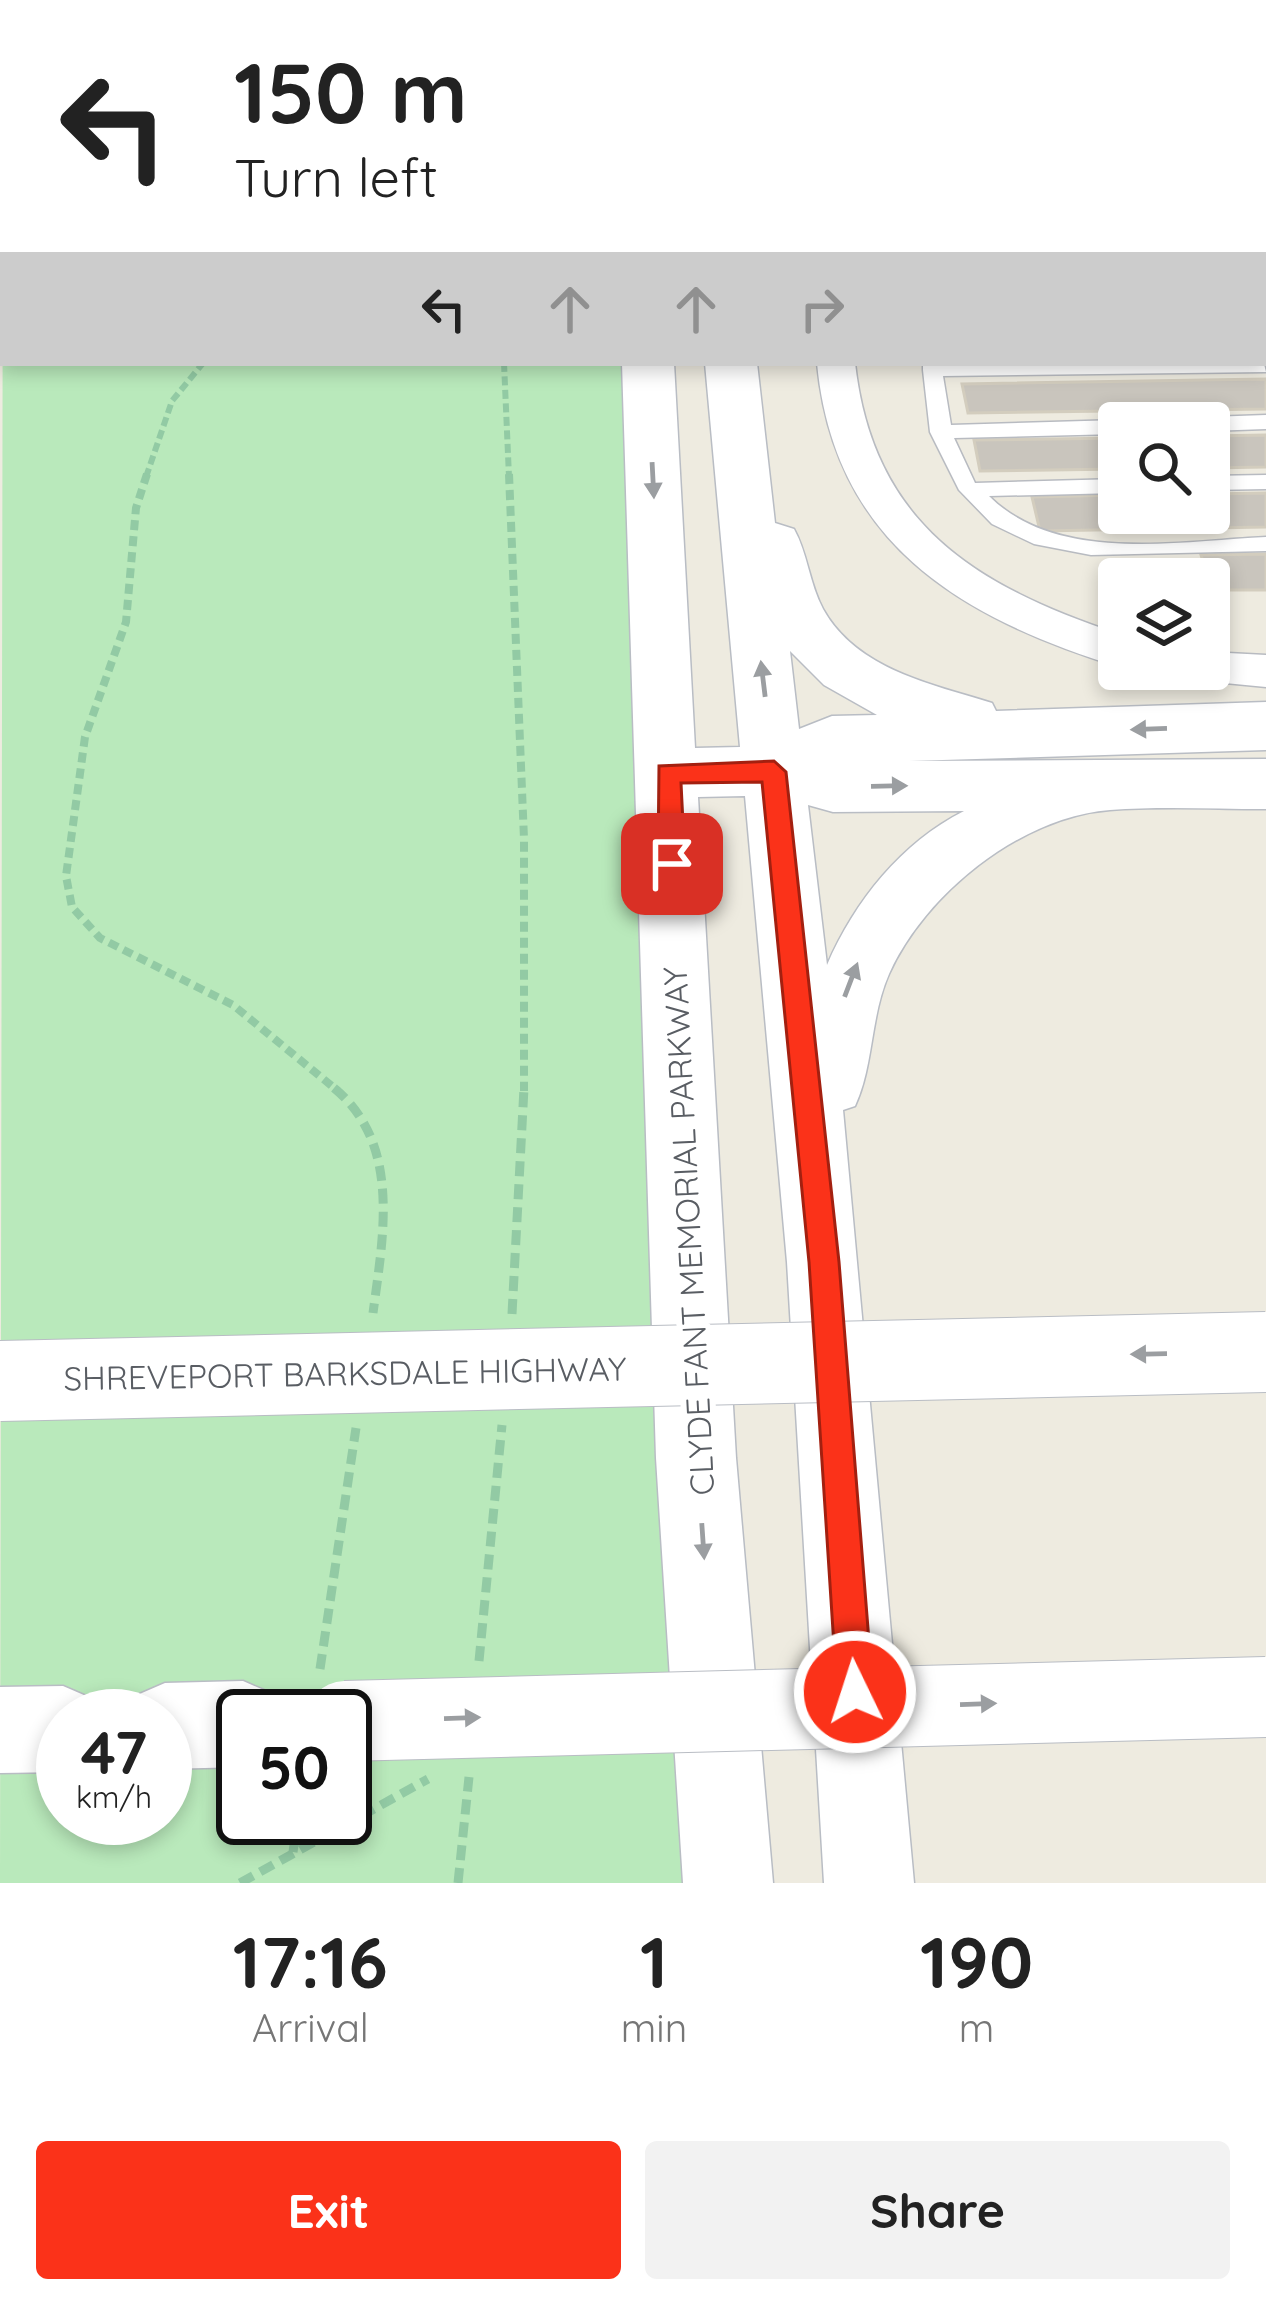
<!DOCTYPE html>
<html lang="en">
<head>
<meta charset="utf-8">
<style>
  body { margin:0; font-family:Quicksand,sans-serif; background:#f2f2f2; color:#222; height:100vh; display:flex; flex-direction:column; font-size:45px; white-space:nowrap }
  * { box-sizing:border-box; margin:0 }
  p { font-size:39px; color:#767676 }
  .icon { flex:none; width:66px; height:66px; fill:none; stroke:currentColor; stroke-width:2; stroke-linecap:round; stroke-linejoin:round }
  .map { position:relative; height:1883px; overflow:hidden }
  .side { display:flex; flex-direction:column; background:#fff; flex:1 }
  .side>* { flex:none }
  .guide { position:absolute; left:0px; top:0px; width:1266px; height:366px; box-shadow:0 6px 18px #0003; background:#fff; color:#222; overflow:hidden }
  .tools { position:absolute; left:1098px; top:402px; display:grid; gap:24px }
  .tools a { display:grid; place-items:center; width:132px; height:132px; border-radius:12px; background:#fff; box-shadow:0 6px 18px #0003; font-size:60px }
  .speed { position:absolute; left:36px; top:1689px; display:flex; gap:24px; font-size:60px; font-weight:700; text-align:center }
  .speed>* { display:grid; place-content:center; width:156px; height:156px; border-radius:50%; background:#fff; box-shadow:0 6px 18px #0003; line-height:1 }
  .speed small { font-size:30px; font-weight:400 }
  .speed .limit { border:6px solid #111; border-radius:18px; background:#fff; color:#111 }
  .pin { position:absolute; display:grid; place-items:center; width:102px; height:102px; color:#fff; margin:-51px; border-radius:24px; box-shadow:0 6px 18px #0006 }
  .me { position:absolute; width:132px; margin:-66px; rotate:356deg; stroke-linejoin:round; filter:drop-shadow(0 0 9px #0008) }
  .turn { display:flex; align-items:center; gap:42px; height:252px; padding:0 36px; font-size:54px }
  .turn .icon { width:156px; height:156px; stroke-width:2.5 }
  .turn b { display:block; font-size:84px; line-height:102px }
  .lanes { display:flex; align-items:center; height:114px; padding:0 36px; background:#0003; justify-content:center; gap:60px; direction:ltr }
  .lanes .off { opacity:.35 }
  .eta { display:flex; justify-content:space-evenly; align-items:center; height:204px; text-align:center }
  .eta b { font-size:72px; font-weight:700; line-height:84px }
  .primary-button { display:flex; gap:24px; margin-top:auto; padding:24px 36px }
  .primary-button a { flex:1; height:138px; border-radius:12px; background:#fb3219; color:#fff; font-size:48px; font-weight:700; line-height:138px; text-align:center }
  .primary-button a+a { background:#f2f2f2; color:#222 }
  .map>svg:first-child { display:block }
  .green { fill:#b9e9bb; fill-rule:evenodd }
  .building { fill:#c9c5bd; stroke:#d3cdbe; stroke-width:3 }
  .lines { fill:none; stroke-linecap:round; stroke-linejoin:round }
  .lane-casing { stroke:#b8bbc1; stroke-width:3 }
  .street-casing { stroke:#b8bbc1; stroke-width:3 }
  .secondary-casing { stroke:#b9bdc4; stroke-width:3 }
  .path-far2 { stroke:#92caa4; stroke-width:6; stroke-dasharray:9 4.5; stroke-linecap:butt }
  .path-far1 { stroke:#92caa4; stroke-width:8; stroke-dasharray:10 6; stroke-linecap:butt }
  .path { stroke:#92caa4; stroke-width:9; stroke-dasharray:15 8; stroke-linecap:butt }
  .lane { fill:#fff; fill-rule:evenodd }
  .street { fill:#fff; fill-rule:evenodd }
  .secondary { fill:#fff; fill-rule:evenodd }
  .secondary-bridge-casing { stroke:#b9bdc4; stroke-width:82; stroke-linecap:butt }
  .secondary-bridge { stroke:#fff; stroke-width:80 }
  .oneway { fill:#9b9ea1 }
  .route { fill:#fb3219; stroke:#a32010; stroke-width:3 }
  .labels { text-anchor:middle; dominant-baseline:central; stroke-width:12; stroke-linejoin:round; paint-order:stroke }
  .street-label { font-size:33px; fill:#595d63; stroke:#fff }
</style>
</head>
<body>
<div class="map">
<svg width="1266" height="1883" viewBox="0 0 1266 1883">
  <rect width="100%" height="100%" fill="#eeebe0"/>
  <path class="green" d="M 71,0 L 618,0 L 618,3 L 69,3 Z
    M 3,132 L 3,363 L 632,363 L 698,1883 L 0,1883 ZM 63,1716 L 165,1716 L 165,1818 L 63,1818 ZM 243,1716 L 345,1716 L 345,1818 L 243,1818 Z"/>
  <path class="building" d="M 1266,379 L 1266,409 L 968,413 L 962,384 Z
    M 1266,435 L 1266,467 L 1209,468 L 1209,436 Z
    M 1119,438 L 1119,469 L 980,471 L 974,440 Z
    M 1266,493 L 1266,527 L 1040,531 L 1032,497 L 1119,495 L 1119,513 L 1209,513 L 1209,494 Z
    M 1266,554 L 1266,590 L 1212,590 L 1201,555 Z"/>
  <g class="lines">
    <defs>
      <path id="lane" d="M 1263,248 L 1266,248 L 1266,260 L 1263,260 Z
        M 1263,309 L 1266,309 L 1266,321 L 1263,321 Z
        M 1263,360 L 1266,372 L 943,376 L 951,425 L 1119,420 L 1126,423 L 1119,423 L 1119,434 L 954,438 L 975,483 L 1119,479 L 1119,493 L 989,496 C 1057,564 1179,541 1266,537 L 1266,551 L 1091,555 L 1034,544 L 992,524 L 959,490 L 930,432 L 923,370 L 923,363 L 1263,363 Z
        M 1266,415 L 1266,429 L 1209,431 L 1209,423 L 1200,423 L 1209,417 Z
        M 1266,475 L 1266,489 L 1209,490 L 1209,476 Z"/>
      <path id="street" d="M 829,0 L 859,0 L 859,3 L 829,3 Z
        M 817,363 L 855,363 C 873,524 975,586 1119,634 L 1119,667 C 959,617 834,543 817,363 Z
        M 1209,652 L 1266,655 L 1266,687 L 1194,680 L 1188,669 L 1209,669 Z"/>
      <path id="secondary" d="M 612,0 L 654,0 L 654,3 L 612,3 Z
        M 694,0 L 736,0 L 736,3 L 694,3 Z
        M 622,363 L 674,363 L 695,748 L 740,747 L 705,363 L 757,363 L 775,523 L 794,529 C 808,554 809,583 823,609 C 857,670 932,684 992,703 L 996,711 L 1266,702 L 1266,750 L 909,761 L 1266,759 L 1266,809 C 1214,809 1161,806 1110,810 C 1020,817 925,894 889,974 C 870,1017 874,1065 855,1106 L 843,1110 L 914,1883 L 824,1883 L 787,1262 L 745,796 L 698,797 L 736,1458 L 773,1883 L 683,1883 L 656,1458 ZM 790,651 L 824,685 L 877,715 L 832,716 L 799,729 ZM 808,805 L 833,812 L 964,811 C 901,843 855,901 827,965 Z
        M 243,1681 L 273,1694 L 283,1716 L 243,1716 L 243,1767 L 165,1769 L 165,1716 L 126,1716 L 135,1696 L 165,1683 Z
        M 63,1686 L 93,1699 L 101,1716 L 63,1716 L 63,1772 L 0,1773 L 0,1687 Z"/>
    </defs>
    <use href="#lane" class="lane-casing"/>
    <use href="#street" class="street-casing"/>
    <use href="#secondary" class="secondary-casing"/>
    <path class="path-far2" d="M 0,198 L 3,193
      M 504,363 L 509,477
      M 146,477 L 172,401 L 203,363"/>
    <path class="path-far1" d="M 147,474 L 136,508 L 126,622 L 85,737 L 66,876 L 72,907 L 100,938 L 233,1005 L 338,1091
      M 509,474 L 524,839 L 524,1091"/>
    <path class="path" d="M 334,1088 C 402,1144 383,1237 373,1313
      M 512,1314 L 524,1088
      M 479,1661 L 502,1425
      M 320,1669 L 356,1428
      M 293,1852 L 298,1818
      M 240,1883 L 428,1779
      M 458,1883 L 469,1777"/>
    <use href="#lane" class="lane"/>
    <use href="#street" class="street"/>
    <use href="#secondary" class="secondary"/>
    <defs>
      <path id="secondary-bridge" d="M 0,1381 L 1266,1352
        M 345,1721 L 1266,1697"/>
    </defs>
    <use href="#secondary-bridge" class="secondary-bridge-casing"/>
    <use href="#secondary-bridge" class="secondary-bridge"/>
  </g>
  <defs><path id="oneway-solid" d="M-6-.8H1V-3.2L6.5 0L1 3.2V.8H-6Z" transform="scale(3)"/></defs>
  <g class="oneway">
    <use href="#oneway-solid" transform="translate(653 480) rotate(87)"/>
    <use href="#oneway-solid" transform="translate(763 679) rotate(-97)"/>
    <use href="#oneway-solid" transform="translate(1149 729) rotate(178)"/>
    <use href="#oneway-solid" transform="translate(889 786) rotate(-1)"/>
    <use href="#oneway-solid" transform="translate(851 980) rotate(-69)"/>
    <use href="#oneway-solid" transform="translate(1149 1354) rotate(179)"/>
    <use href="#oneway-solid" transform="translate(703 1541) rotate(86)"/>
    <use href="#oneway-solid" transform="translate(978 1704) rotate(-2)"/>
    <use href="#oneway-solid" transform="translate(462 1718) rotate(-2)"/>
  </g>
  <path class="route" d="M 774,761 L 786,772 L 839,1262 L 873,1692 L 867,1704 L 855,1710 L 843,1704 L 837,1692 L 809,1262 L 762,782 L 681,783 L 685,864 L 672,875 L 658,864 L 659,766 Z"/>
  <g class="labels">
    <g class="street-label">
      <text transform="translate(688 1231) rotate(-93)">CLYDE FANT MEMORIAL PARKWAY</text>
      <text transform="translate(345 1373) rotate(-1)">SHREVEPORT BARKSDALE HIGHWAY</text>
    </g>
  </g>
</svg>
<div class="tools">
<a><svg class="icon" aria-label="search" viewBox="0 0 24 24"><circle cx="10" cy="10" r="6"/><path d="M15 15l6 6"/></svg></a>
<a><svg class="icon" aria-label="layers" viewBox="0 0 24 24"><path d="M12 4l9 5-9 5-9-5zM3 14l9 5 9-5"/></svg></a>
</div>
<div class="speed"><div>47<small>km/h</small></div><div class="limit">50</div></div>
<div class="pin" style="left:672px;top:864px;background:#d93025"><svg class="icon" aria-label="arrive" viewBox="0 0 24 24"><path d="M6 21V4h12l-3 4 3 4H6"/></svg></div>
<svg class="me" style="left:855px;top:1692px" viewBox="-20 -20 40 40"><circle r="17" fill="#fb3219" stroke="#fff" stroke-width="3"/><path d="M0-11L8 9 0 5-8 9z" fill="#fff"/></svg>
<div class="guide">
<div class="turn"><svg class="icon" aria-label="left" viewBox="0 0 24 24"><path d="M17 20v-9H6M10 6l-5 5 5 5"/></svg><div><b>150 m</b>Turn left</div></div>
<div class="lanes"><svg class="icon" aria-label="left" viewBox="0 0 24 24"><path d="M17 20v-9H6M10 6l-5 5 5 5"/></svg><svg class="icon off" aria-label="ahead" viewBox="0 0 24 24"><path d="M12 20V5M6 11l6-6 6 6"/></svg><svg class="icon off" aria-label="ahead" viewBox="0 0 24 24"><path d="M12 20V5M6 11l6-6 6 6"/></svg><svg class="icon off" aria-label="right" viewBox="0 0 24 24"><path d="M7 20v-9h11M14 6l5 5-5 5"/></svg></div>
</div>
</div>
<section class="side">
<div class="eta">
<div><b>17:16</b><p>Arrival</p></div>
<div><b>1</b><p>min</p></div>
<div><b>190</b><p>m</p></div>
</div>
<div class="primary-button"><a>Exit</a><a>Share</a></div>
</section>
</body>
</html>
